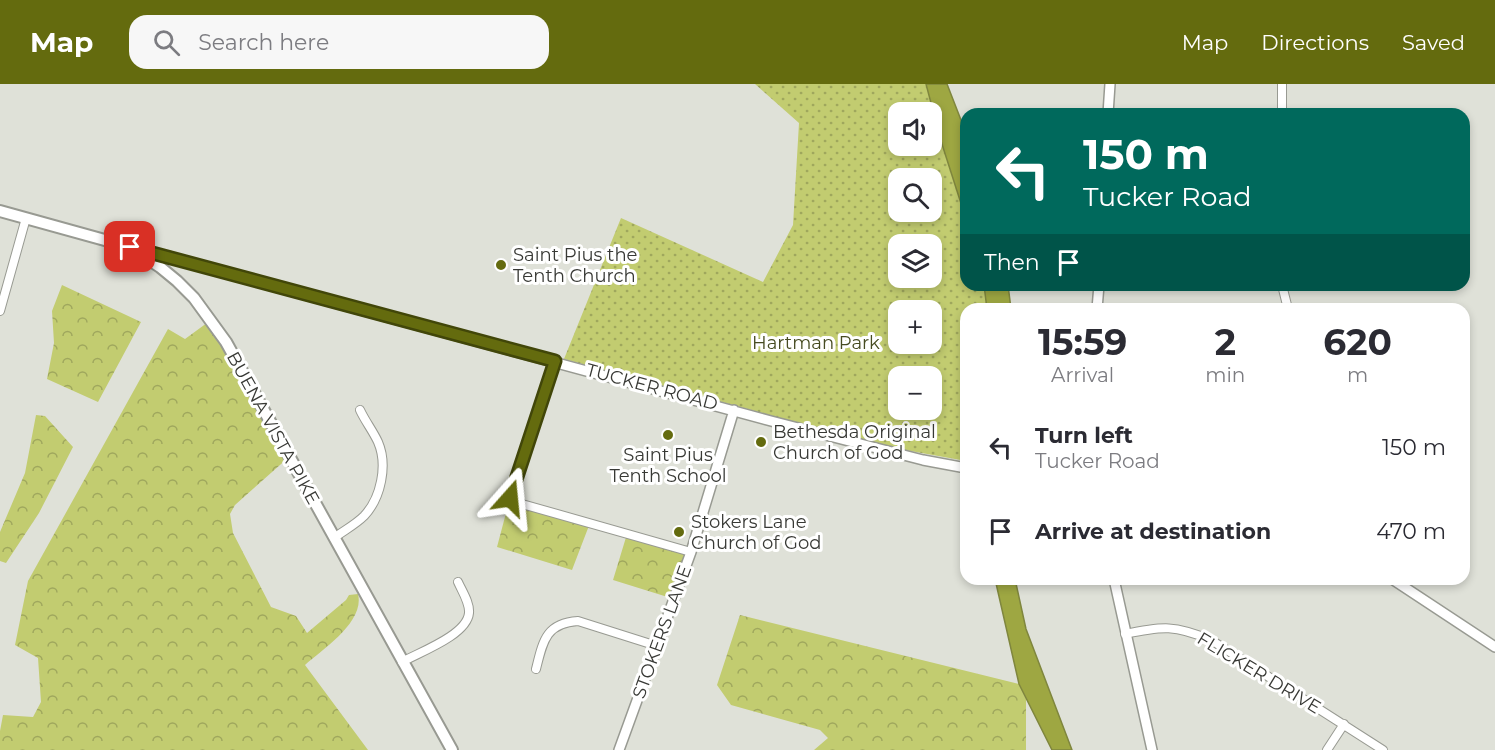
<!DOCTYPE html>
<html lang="en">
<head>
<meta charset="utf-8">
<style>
  body { margin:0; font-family:Montserrat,sans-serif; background:#f7f7f7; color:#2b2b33; height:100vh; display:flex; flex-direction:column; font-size:22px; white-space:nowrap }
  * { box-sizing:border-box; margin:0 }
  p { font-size:20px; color:#7c7c81 }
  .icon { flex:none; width:33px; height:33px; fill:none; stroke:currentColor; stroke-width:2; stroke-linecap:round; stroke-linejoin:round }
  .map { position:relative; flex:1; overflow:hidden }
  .details { position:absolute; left:960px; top:219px; width:510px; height:282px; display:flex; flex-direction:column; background:#fff; border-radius:18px; box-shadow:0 3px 9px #0003 }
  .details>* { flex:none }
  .banner { position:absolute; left:960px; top:24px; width:510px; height:183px; border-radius:18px; box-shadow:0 3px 9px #0003; background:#00695c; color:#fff; overflow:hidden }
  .tools { position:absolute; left:888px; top:18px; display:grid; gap:12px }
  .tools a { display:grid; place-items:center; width:54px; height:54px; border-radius:12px; background:#fff; box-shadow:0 3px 9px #0003; font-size:30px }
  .pin { position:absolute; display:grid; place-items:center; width:51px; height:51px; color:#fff; margin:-26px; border-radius:12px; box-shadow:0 3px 9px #0006 }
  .me { position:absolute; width:66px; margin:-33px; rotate:18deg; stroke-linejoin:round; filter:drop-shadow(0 0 4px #0008) }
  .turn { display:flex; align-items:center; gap:21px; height:126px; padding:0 24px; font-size:27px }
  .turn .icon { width:78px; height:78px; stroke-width:2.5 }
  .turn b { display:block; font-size:42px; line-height:51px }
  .then { display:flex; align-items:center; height:57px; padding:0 24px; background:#0003; gap:12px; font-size:22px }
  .eta { display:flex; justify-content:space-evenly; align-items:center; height:102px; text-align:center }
  .eta b { font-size:36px; font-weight:700; line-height:42px }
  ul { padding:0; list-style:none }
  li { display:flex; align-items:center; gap:18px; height:84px; padding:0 24px }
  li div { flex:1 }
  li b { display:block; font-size:22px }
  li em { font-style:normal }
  header { display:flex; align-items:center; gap:36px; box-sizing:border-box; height:84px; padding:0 30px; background:#646b0e; color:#fff }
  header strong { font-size:28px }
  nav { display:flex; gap:33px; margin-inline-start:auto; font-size:21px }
  .search { width:420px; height:54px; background:#f7f7f7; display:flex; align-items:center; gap:15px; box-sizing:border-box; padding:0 21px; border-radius:18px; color:#7c7c81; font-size:22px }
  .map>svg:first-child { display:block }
  .forest { fill:url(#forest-crowns) }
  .park { fill:url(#park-dots); fill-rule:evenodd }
  .water { fill:#9ea742; stroke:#7f863e; stroke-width:1.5 }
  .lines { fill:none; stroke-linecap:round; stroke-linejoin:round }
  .minor-casing { stroke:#989a92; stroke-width:10 }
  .tertiary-casing { stroke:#989a92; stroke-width:12 }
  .secondary-casing { stroke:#989a92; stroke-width:14 }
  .minor { stroke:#fff; stroke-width:8 }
  .tertiary { stroke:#fff; stroke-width:9 }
  .secondary { stroke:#fff; stroke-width:10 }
  .route-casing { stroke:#414609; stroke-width:15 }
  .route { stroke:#646b0e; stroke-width:10 }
  .poi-dot { fill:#646b0e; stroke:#fff; stroke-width:2 }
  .labels { text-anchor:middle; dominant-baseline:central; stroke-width:6; stroke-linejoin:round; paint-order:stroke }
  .poi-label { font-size:18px; fill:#383935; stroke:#fff; text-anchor:start }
  .park-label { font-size:18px; fill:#464b21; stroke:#fff }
  .street-label { font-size:18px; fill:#383935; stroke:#fff }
</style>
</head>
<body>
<header>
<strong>Map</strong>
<div class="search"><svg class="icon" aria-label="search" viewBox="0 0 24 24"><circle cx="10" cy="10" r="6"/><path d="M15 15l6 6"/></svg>Search here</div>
<nav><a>Map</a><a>Directions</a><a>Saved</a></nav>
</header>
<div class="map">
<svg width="1495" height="666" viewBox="0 0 1495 666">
  <defs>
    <pattern id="forest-crowns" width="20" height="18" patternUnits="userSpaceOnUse" patternTransform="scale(1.5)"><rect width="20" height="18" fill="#c2cc70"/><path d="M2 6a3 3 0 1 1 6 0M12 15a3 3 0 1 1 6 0" fill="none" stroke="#9fa75d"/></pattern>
    <pattern id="park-dots" width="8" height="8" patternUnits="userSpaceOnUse" patternTransform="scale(1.5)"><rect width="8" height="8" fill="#c2cc70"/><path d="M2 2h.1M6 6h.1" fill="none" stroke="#9fa75d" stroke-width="1.8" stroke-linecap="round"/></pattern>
  </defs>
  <rect width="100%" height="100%" fill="#dfe1d8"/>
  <path class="forest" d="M 62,201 L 141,238 L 98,318 L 47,295 L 54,259 L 52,227 Z
    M 211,236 L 289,373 L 235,421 L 230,430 L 233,449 L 271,523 L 296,532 L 307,549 L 346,516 L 349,511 L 358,510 C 365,538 323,565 305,581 L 368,666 L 0,666 L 0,647 L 3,631 L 33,633 L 41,618 L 38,574 L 15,561 L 28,497 L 168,245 L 185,255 Z
    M 36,331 L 45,332 L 73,363 L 39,429 L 6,479 L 0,477 L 0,448 L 25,389 Z
    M 510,414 L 590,439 L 572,486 L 497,463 Z
    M 627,450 L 691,468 L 674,515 L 613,496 Z
    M 740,531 L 1019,600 L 1026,615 L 1026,666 L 814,666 L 828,654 L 820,646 L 731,621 L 717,601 Z"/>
  <path class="park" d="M 755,0 L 941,0 L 966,91 L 966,201 L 987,201 L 990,225 L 966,225 L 966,377 L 883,362 L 564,275 L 621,134 L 763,198 L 793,141 L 799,39 ZM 898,28 L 932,28 L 932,62 L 898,62 ZM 898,94 L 932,94 L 932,128 L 898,128 ZM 898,160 L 932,160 L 932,194 L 898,194 ZM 898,226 L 932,226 L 932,260 L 898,260 ZM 898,292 L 932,292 L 932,326 L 898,326 Z"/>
  <path class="water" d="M 926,0 L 947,0 L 966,49 L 966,135 L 941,57 Z
    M 984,201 L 1008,201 L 1011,225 L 987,225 Z
    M 995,495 L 1015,495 L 1026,545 L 1072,666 L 1052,666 L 1019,600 Z"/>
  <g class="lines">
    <defs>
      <path id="minor" d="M 1282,30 L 1282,0
        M 1282,201 L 1288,225
        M 0,227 L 26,134
        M 555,277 L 510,414 L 515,418 L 691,468
        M 334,454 C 343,447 355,441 364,432 C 381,414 388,381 378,358 C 373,347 365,337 360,326
        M 1125,550 C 1163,542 1175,541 1211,556 L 1383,666
        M 402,578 C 420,568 467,551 469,529 C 470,519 462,507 458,498
        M 536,585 C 543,557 546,539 578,537 L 657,562
        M 1327,666 L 1344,640"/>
      <path id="tertiary" d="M 1108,30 L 1110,0
        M 136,165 L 771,337 L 923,376 L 966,384
        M 1097,225 L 1099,201
        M 1114,495 L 1152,666
        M 1392,495 L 1495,563
        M 619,666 L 691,468 L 734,326"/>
      <path id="secondary" d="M 0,127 L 130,163 L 160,183 L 177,197 L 194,214 L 226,258 L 452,666"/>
    </defs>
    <use href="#minor" class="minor-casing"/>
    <use href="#tertiary" class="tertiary-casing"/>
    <use href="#secondary" class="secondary-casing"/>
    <use href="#minor" class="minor"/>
    <use href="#tertiary" class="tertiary"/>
    <use href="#secondary" class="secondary"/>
  </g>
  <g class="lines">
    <defs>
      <path id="route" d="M 130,163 L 555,277 L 510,414"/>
    </defs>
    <use href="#route" class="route-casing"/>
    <use href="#route" class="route"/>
  </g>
  <g class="poi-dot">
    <circle cx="501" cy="181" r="6"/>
    <circle cx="668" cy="351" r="6"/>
    <circle cx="761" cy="358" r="6"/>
    <circle cx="679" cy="448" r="6"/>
  </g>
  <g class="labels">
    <g class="poi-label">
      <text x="513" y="171">Saint Pius the<tspan x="513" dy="21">Tenth Church</tspan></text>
      <text x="773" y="348">Bethesda Original<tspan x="773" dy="21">Church of God</tspan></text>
      <text x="668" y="371" text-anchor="middle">Saint Pius<tspan x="668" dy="21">Tenth School</tspan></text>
      <text x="691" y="438">Stokers Lane<tspan x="691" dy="21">Church of God</tspan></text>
    </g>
    <g class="park-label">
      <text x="816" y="259">Hartman Park</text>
    </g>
    <g class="street-label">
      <text transform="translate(652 303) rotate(15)">TUCKER ROAD</text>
      <text transform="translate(273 344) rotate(61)">BUENA VISTA PIKE</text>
      <text transform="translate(662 548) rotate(-70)">STOKERS LANE</text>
      <text transform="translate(1259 589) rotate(31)">FLICKER DRIVE</text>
    </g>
  </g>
</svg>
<div class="tools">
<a><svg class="icon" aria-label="sound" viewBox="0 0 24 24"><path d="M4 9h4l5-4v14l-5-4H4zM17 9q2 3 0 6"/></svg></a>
<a><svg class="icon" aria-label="search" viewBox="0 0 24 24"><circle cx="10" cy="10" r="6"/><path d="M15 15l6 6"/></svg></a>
<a><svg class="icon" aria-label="layers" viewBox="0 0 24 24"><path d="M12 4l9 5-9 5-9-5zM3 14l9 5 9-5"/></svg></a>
<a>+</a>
<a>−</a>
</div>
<div class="pin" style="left:130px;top:163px;background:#d93025"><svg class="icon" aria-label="arrive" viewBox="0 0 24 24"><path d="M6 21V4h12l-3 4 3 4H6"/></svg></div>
<svg class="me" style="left:510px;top:414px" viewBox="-20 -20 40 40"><path d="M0-17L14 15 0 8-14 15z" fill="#646b0e" stroke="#fff" stroke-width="4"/></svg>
<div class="banner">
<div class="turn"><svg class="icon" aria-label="left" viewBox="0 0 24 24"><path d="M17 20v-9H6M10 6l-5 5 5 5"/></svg><div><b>150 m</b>Tucker Road</div></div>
<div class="then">Then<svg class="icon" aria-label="arrive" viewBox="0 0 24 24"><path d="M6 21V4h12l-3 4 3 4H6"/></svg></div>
</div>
<section class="details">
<div class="eta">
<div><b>15:59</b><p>Arrival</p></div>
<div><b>2</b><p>min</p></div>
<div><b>620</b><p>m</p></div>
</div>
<ul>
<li><svg class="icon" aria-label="left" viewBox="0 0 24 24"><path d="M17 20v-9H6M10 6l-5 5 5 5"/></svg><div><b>Turn left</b><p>Tucker Road</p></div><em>150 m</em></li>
<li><svg class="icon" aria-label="arrive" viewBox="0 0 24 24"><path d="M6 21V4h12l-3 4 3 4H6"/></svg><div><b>Arrive at destination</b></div><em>470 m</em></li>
</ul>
</section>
</div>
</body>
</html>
